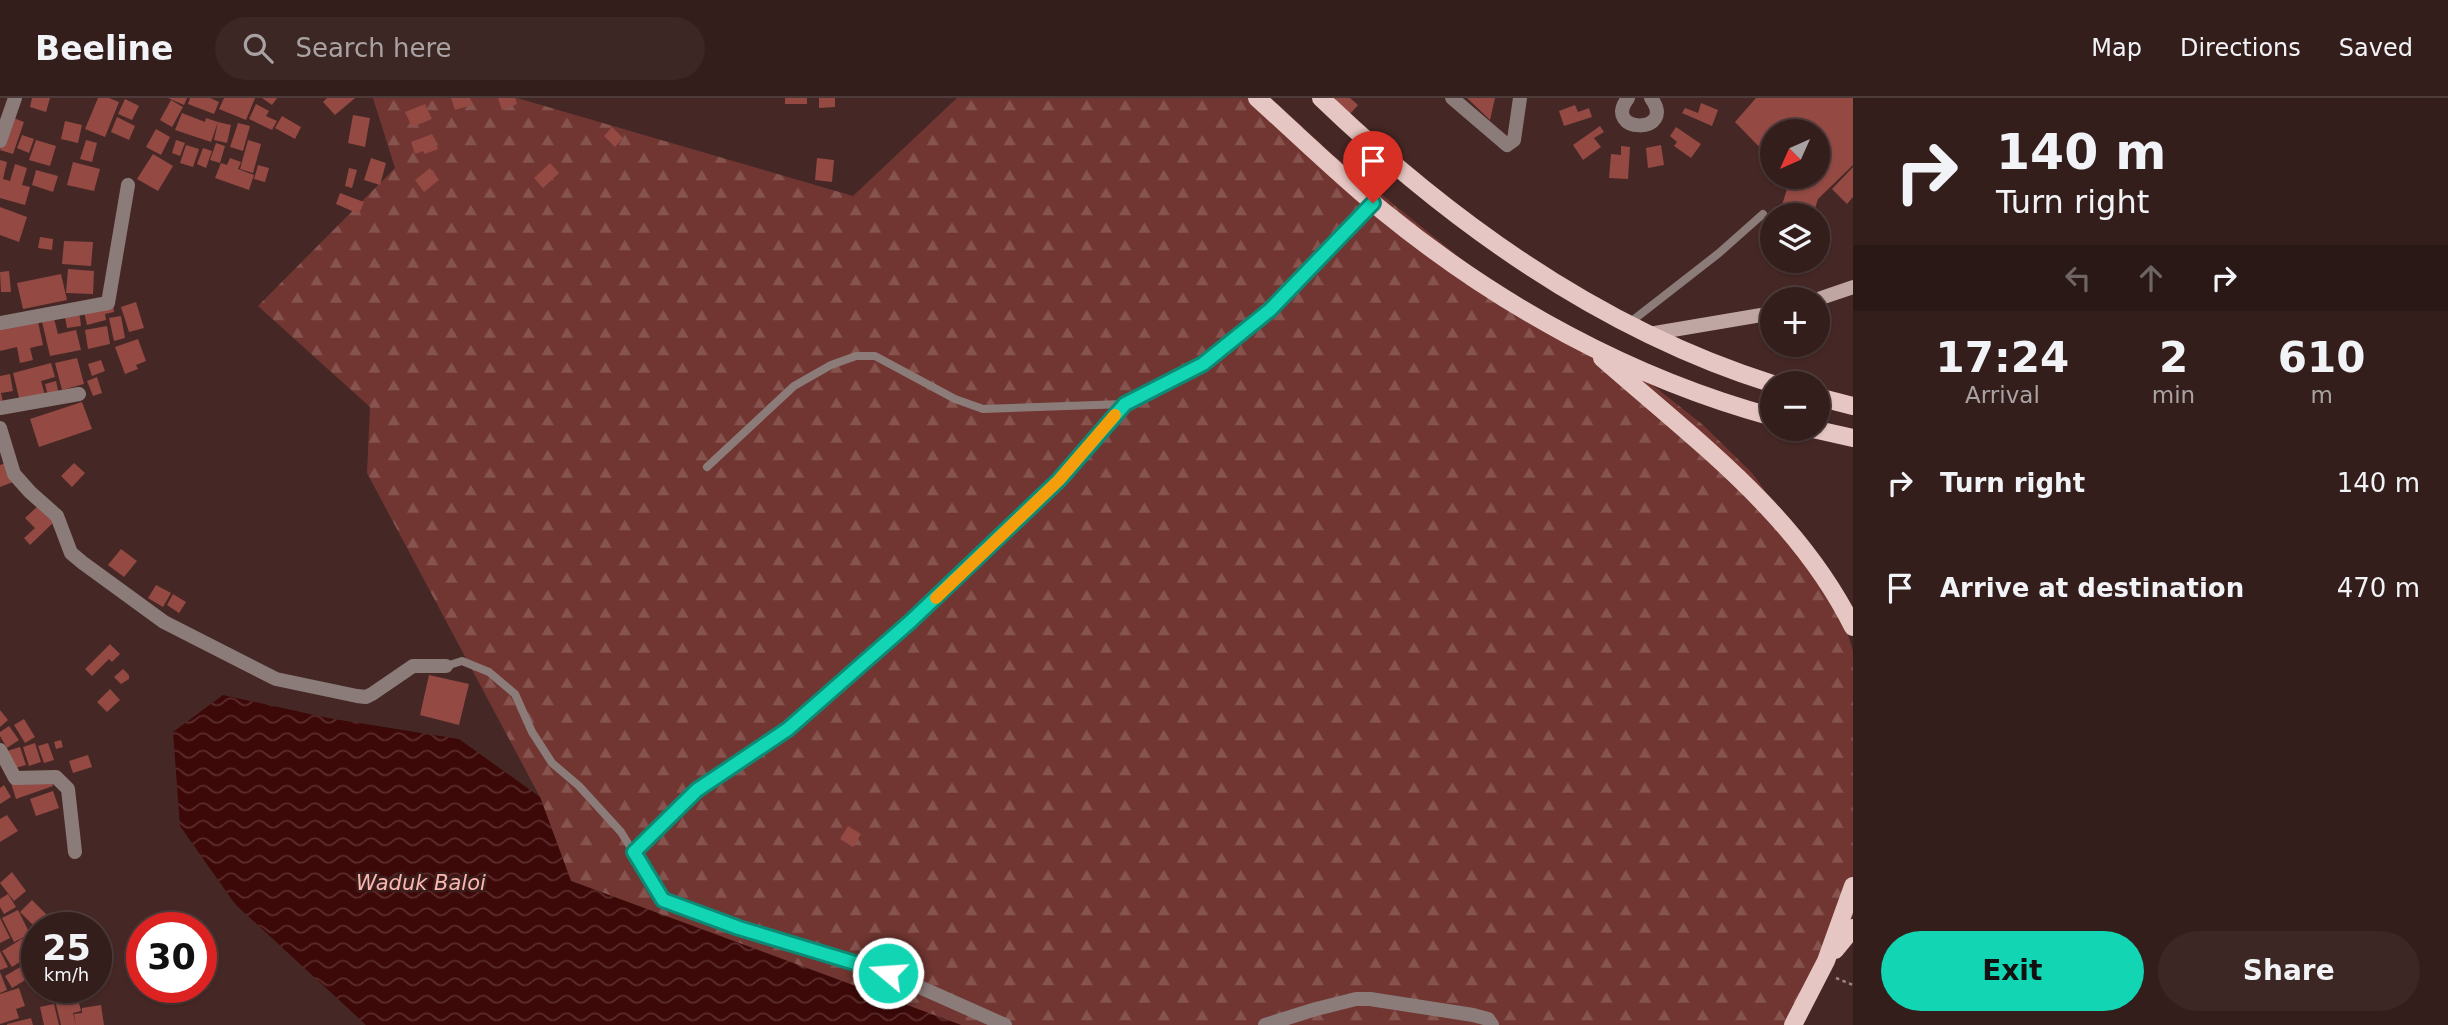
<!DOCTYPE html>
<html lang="en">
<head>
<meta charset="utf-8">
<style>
  body { margin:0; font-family:"DejaVu Sans",sans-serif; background:#3c2725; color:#f1f3f6; height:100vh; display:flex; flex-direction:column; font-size:26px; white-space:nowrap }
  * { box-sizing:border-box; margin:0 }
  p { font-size:23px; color:#a9a2a3 }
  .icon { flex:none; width:38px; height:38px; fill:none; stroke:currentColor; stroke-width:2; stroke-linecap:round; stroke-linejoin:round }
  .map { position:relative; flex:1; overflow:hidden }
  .sheet { display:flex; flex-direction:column; background:#341e1c; width:595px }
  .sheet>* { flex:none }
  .top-card { background:#341e1c; color:#f1f3f6; overflow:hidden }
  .needle { width:46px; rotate:225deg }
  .buttons { position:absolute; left:1760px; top:21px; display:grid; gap:14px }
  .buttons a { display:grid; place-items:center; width:70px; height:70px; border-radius:50%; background:#341e1c; box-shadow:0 2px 5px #0004,0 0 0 2px #4e3c3b; font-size:35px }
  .speed { position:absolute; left:21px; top:814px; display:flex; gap:14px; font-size:35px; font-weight:700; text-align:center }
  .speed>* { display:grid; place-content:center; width:91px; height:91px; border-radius:50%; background:#341e1c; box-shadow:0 2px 5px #0004,0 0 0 2px #4e3c3b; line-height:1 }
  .speed small { font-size:18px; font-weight:400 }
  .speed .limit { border:10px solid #d22; background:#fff; color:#111 }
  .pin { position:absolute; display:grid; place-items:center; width:60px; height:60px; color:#fff; margin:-72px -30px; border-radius:50% 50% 50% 0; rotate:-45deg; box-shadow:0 0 7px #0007 }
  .pin .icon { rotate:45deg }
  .me { position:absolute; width:77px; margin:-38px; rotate:288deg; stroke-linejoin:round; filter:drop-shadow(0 0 5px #0008) }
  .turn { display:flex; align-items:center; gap:24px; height:147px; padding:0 28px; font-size:32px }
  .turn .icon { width:91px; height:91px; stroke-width:2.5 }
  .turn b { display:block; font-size:49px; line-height:60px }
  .lanes { display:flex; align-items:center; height:66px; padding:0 28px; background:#0003; justify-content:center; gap:35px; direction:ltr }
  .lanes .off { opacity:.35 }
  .eta { display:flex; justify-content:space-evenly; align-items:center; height:119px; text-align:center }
  .eta b { font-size:42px; font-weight:600; line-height:49px }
  .button { display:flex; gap:14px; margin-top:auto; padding:14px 28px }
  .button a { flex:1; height:80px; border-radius:42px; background:#12d5b4; color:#111; font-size:28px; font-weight:600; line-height:80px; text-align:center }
  .button a+a { background:#3c2725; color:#f1f3f6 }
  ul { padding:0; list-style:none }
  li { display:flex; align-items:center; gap:21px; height:105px; padding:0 28px }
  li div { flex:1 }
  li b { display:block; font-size:26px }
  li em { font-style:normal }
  header { display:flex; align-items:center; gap:42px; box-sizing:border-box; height:98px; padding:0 35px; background:#341e1c; border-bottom:2px solid #4e3c3b }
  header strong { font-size:33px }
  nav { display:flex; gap:38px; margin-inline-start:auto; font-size:24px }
  .search { width:490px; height:63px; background:#3c2725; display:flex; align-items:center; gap:18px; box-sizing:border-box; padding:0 24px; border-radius:38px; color:#a9a2a3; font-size:26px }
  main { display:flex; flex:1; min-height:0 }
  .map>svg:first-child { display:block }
  .forest { fill:url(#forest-firs) }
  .water { fill:url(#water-waves) }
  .building { fill:#944943 }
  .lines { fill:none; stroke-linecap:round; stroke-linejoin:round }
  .path { stroke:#9c8481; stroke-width:2.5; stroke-dasharray:3.5 3.5; stroke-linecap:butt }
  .lane { stroke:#8b7c7a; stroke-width:8 }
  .street { stroke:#8b7c7a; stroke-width:14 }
  .secondary { stroke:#bfa6a3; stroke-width:14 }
  .primary { stroke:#e6c6c2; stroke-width:18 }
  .route-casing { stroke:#0c8a75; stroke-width:18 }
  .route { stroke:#12d5b4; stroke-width:12 }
  .slow { stroke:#f59e0b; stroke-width:12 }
  .labels { text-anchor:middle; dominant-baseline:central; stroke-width:5; stroke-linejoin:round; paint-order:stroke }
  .water-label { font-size:21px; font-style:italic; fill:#fab6af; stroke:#3a1e1c }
</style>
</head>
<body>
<header>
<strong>Beeline</strong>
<div class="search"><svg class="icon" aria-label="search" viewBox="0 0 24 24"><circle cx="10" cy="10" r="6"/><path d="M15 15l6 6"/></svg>Search here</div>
<nav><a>Map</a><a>Directions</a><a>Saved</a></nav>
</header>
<main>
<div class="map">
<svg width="1853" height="927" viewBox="0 0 1853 927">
  <defs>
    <pattern id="forest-firs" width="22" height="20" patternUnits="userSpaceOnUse" patternTransform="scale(1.75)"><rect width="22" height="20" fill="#713631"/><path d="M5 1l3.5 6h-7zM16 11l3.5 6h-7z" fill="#86534e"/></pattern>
    <pattern id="water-waves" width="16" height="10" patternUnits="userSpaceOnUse" patternTransform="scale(1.75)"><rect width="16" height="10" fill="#3d0808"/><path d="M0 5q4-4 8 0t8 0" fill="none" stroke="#5a2c2b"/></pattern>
  </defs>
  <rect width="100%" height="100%" fill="#452825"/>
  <path class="forest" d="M 373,0 L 517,0 L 853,98 L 957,0 L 1271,0 L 1335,59 L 1485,180 L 1654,288 L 1703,327 L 1752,375 L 1789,426 L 1846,530 L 1853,553 L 1853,819 L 1796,927 L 961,927 L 571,783 L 540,699 L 367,375 L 370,309 L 258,208 L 395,70 Z"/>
  <path class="water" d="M 223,597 L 328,620 L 459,641 L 540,699 L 571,783 L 961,927 L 366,927 L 235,806 L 180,728 L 173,634 Z"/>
  <path class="building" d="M 32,0 L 50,0 L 46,14 L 30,9 Z
    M 98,0 L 109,0 L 119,4 L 105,39 L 85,31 Z
    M 168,0 L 187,0 L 184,7 Z
    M 190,0 L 210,0 L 219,4 L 214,16 L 188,6 Z
    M 224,0 L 255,0 L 246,22 L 219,11 Z
    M 262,0 L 277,0 L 272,7 Z
    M 327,0 L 355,0 L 335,17 L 323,4 Z
    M 451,0 L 470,0 L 472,7 L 455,12 Z
    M 498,0 L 515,0 L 517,6 L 502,12 Z
    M 785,0 L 807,0 L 807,6 L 785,6 Z
    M 819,0 L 835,0 L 835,9 L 819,10 Z
    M 1336,0 L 1350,0 L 1358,7 L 1349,17 L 1334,2 Z
    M 1467,0 L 1495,0 L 1490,22 Z
    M 1756,0 L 1853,0 L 1853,67 L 1818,101 L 1813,117 L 1779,117 L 1790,81 L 1788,79 L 1818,79 L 1818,33 L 1773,33 L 1773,63 L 1735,24 Z
    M 125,1 L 139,8 L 132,22 L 118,16 Z
    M 171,2 L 183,9 L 172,29 L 160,22 Z
    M 1701,5 L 1718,12 L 1712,28 L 1682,15 L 1685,10 L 1698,15 Z
    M 256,6 L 269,13 L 266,18 L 277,23 L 272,32 L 249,21 Z
    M 425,6 L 432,21 L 412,29 L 405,14 Z
    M 1575,7 L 1578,14 L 1589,10 L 1592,19 L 1564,28 L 1559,13 Z
    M 182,15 L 205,24 L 206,20 L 218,24 L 211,44 L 175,32 Z
    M 353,17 L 370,20 L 365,49 L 348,45 Z
    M 282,18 L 301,29 L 295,41 L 275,30 Z
    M 11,19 L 24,24 L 13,56 L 0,52 Z
    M 117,19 L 135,28 L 129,42 L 111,34 Z
    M 65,23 L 82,27 L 78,45 L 61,41 Z
    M 218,24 L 231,27 L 227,45 L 214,42 Z
    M 238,25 L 250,28 L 243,53 L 230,49 Z
    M 1600,28 L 1604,34 L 1594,40 L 1601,49 L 1583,62 L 1573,47 Z
    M 612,29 L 623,40 L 615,49 L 604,38 Z
    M 1676,29 L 1701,46 L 1691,60 L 1674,48 L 1677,44 L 1670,38 Z
    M 156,31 L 170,39 L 161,57 L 146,49 Z
    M 432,36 L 438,51 L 425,56 L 423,53 L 415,56 L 411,44 Z
    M 22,37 L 34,41 L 29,55 L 17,50 Z
    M 36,42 L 56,48 L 50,68 L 29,62 Z
    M 86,42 L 97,45 L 92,64 L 80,61 Z
    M 176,42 L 185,45 L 180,58 L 172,55 Z
    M 248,42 L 261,46 L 253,75 L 240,71 Z
    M 216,45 L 225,48 L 220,65 L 210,62 Z
    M 186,47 L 199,51 L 193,69 L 180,65 Z
    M 1661,47 L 1664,67 L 1648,70 L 1646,50 Z
    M 1621,48 L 1630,49 L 1628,81 L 1609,80 L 1611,56 L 1621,57 Z
    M 203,50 L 212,53 L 206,70 L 197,66 Z
    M 153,56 L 173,68 L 158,93 L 137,81 Z
    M 230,60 L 241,64 L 238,71 L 254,77 L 249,92 L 215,80 L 221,65 L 227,67 Z
    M 371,60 L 386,65 L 380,87 L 364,82 Z
    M 817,60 L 834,62 L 832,84 L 815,82 Z
    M 0,62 L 7,64 L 3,81 L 10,83 L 15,66 L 27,70 L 22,87 L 30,89 L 25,107 L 0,100 Z
    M 73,64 L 100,71 L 94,93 L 67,87 Z
    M 550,65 L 559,75 L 543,90 L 534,80 Z
    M 258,67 L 269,70 L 265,84 L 254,81 Z
    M 1853,69 L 1853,99 L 1847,106 L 1832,91 Z
    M 349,70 L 357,72 L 352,90 L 345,88 Z
    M 430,70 L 439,82 L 424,94 L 415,82 Z
    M 36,72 L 58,78 L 53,94 L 32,87 Z
    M 340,95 L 364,104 L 359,116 L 336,106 Z
    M 0,109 L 27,119 L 19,144 L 0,137 Z
    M 40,139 L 53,141 L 52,152 L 38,150 Z
    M 64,143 L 93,144 L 91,168 L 62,166 Z
    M 68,171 L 94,173 L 93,196 L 66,195 Z
    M 9,173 L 11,194 L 1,194 L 0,174 Z
    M 61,176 L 67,202 L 23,211 L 17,185 Z
    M 136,204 L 144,230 L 129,234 L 121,209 Z
    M 113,207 L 114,214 L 105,216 L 106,222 L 87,227 L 83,210 Z
    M 79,212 L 81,228 L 67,230 L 64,214 Z
    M 52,213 L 58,236 L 76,232 L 81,252 L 50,258 L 40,215 Z
    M 121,218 L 125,240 L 114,243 L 109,220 Z
    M 37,219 L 43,247 L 30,250 L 33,262 L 20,265 L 17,249 L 0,253 L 0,227 Z
    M 107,228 L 110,246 L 88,251 L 85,232 Z
    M 138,241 L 146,263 L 136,267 L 138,271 L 125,276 L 115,249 Z
    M 77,260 L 84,286 L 62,292 L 55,265 Z
    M 101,262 L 105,273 L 92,278 L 88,266 Z
    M 51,265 L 55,279 L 41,283 L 45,297 L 20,304 L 13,275 Z
    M 10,276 L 13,293 L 1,295 L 3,305 L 0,305 L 0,278 Z
    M 97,279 L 102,295 L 93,298 L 87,283 Z
    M 56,283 L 59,296 L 48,298 L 45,286 Z
    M 82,304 L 92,331 L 39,349 L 30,321 Z
    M 6,365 L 13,384 L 0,389 L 0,367 Z
    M 74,365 L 85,375 L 72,389 L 61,378 Z
    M 39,407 L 55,423 L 30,447 L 24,440 L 35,430 L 25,420 Z
    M 121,451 L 137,463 L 124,479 L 108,467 Z
    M 156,487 L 171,495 L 163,509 L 148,500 Z
    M 173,496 L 186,504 L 179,515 L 167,507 Z
    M 110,546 L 120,556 L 112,564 L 109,561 L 92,578 L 85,571 Z
    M 123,571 L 129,577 L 129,581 L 121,586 L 114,579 Z
    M 429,577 L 469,586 L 459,627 L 420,617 Z
    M 110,591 L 120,602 L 107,614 L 97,604 Z
    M 0,612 L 8,622 L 0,629 Z
    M 24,621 L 35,639 L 25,645 L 14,627 Z
    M 9,628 L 19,642 L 7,650 L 0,638 L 0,634 Z
    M 61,642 L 63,649 L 56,651 L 54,644 Z
    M 35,645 L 41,664 L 29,668 L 23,649 Z
    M 48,645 L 54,662 L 44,665 L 38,648 Z
    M 20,649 L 26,667 L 12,671 L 7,653 Z
    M 88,657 L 92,669 L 73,675 L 69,663 Z
    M 47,673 L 53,688 L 16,701 L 11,685 Z
    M 4,687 L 11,699 L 0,706 L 0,690 Z
    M 53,693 L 59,710 L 36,718 L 30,701 Z
    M 7,717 L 18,733 L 0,744 L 0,721 Z
    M 848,728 L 861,736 L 853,749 L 840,741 Z
    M 12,774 L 26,793 L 14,803 L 0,785 Z
    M 8,796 L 16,809 L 4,816 L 0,809 L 0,801 Z
    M 32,802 L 47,817 L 35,829 L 20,814 Z
    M 18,812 L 30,836 L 14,844 L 2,820 Z
    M 55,819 L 64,830 L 44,830 Z
    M 0,820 L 10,840 L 0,845 Z
    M 25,839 L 34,855 L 12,869 L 2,853 Z
    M 0,853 L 8,869 L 0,872 Z
    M 31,858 L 37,867 L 37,875 L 12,890 L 5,878 L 22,868 L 20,865 Z
    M 0,874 L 7,892 L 0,895 Z
    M 19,890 L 25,908 L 16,911 L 19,920 L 0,926 L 0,896 Z
    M 77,897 L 81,913 L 73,915 L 76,927 L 61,927 L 55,902 Z
    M 54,906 L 59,927 L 44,927 L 40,909 Z
    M 101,907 L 104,927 L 76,927 L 74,916 L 82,915 L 82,910 Z
    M 31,920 L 33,927 L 7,927 L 7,926 Z"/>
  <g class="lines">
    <path class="path" d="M 1836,880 L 1853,887"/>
    <path class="lane" d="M 1628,226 L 1719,155 L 1763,116
      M 707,369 L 794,288 L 831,267 L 856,258 L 875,258 L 955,301 L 983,311 L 1125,306
      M 446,568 L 462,563 L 489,574 L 515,596 L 532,634 L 552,665 L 579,688 L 621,734 L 663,802 L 739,830 L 786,844
      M 634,755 L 697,692 L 788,631 L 911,523 L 1059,382 L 1125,306 L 1203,266 L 1270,212 L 1373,105"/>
    <path class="street" d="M 1452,0 L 1507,47 L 1514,42 L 1520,0
      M 1628,0 C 1601,36 1678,37 1651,0
      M 0,43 L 15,0
      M 0,225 L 108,205 L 128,87
      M 0,310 L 79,296
      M 0,330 L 14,376 L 30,394 L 57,418 L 71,455 L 83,465 L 164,524 L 276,581 L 357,598 L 366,599 L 372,596 L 413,568 L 446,568
      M 0,652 L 15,680 L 56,679 L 68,691 L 75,754
      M 786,844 L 888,875 L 1005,927
      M 1265,927 L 1316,911 L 1356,901 L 1370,901 L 1473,917 L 1488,921 L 1492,927"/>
    <path class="secondary" d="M 1818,201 L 1853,189
      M 1649,236 L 1773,215"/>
    <path class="primary" d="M 1257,0 C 1299,38 1340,78 1384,114 C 1498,207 1630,280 1773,319
      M 1321,0 C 1450,124 1601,232 1773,286
      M 1602,260 C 1695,342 1797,416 1853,529
      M 1818,299 L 1853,308
      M 1813,331 L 1853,340
      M 1835,852 L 1853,830
      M 1793,927 L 1826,863 L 1853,788"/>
  </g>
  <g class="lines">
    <defs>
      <path id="route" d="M 888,875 L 739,830 L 663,802 L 634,754 L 697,692 L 788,631 L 911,523 L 1059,382 L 1125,306 L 1203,266 L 1270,212 L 1373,105"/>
    </defs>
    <use href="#route" class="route-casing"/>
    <use href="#route" class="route"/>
    <path class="slow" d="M 936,500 L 1059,382 L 1115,317"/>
  </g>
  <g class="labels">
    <g class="water-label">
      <text x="421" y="785">Waduk Baloi</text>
    </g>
  </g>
</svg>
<div class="buttons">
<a><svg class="needle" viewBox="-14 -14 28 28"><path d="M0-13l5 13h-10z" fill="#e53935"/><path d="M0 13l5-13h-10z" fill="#a9a2a3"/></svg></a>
<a><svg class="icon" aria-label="layers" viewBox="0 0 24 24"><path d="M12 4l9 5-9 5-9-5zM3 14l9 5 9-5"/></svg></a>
<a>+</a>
<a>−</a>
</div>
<div class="speed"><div>25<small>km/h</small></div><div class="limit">30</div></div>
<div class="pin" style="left:1373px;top:105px;background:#d93025"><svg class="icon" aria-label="arrive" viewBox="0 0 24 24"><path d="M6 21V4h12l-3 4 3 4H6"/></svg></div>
<svg class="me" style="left:888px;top:875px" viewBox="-20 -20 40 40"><circle r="17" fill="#12d5b4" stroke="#fff" stroke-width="3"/><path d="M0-11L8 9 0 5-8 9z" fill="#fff"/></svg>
</div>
<section class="sheet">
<div class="top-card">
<div class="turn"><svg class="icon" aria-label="right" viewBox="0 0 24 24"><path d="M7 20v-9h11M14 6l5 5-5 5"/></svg><div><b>140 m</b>Turn right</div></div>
<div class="lanes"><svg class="icon off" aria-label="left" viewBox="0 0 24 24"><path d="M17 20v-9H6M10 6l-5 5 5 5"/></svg><svg class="icon off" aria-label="ahead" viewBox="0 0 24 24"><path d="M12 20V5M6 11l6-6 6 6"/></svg><svg class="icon" aria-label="right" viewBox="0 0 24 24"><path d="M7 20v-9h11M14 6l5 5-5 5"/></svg></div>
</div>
<div class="eta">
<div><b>17:24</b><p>Arrival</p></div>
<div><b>2</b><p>min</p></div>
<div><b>610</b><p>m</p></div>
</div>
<ul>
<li><svg class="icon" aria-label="right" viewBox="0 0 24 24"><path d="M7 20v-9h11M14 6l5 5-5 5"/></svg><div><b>Turn right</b></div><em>140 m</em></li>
<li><svg class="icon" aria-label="arrive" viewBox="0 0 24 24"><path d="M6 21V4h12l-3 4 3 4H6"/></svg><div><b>Arrive at destination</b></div><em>470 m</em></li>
</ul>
<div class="button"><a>Exit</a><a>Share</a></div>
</section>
</main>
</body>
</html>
